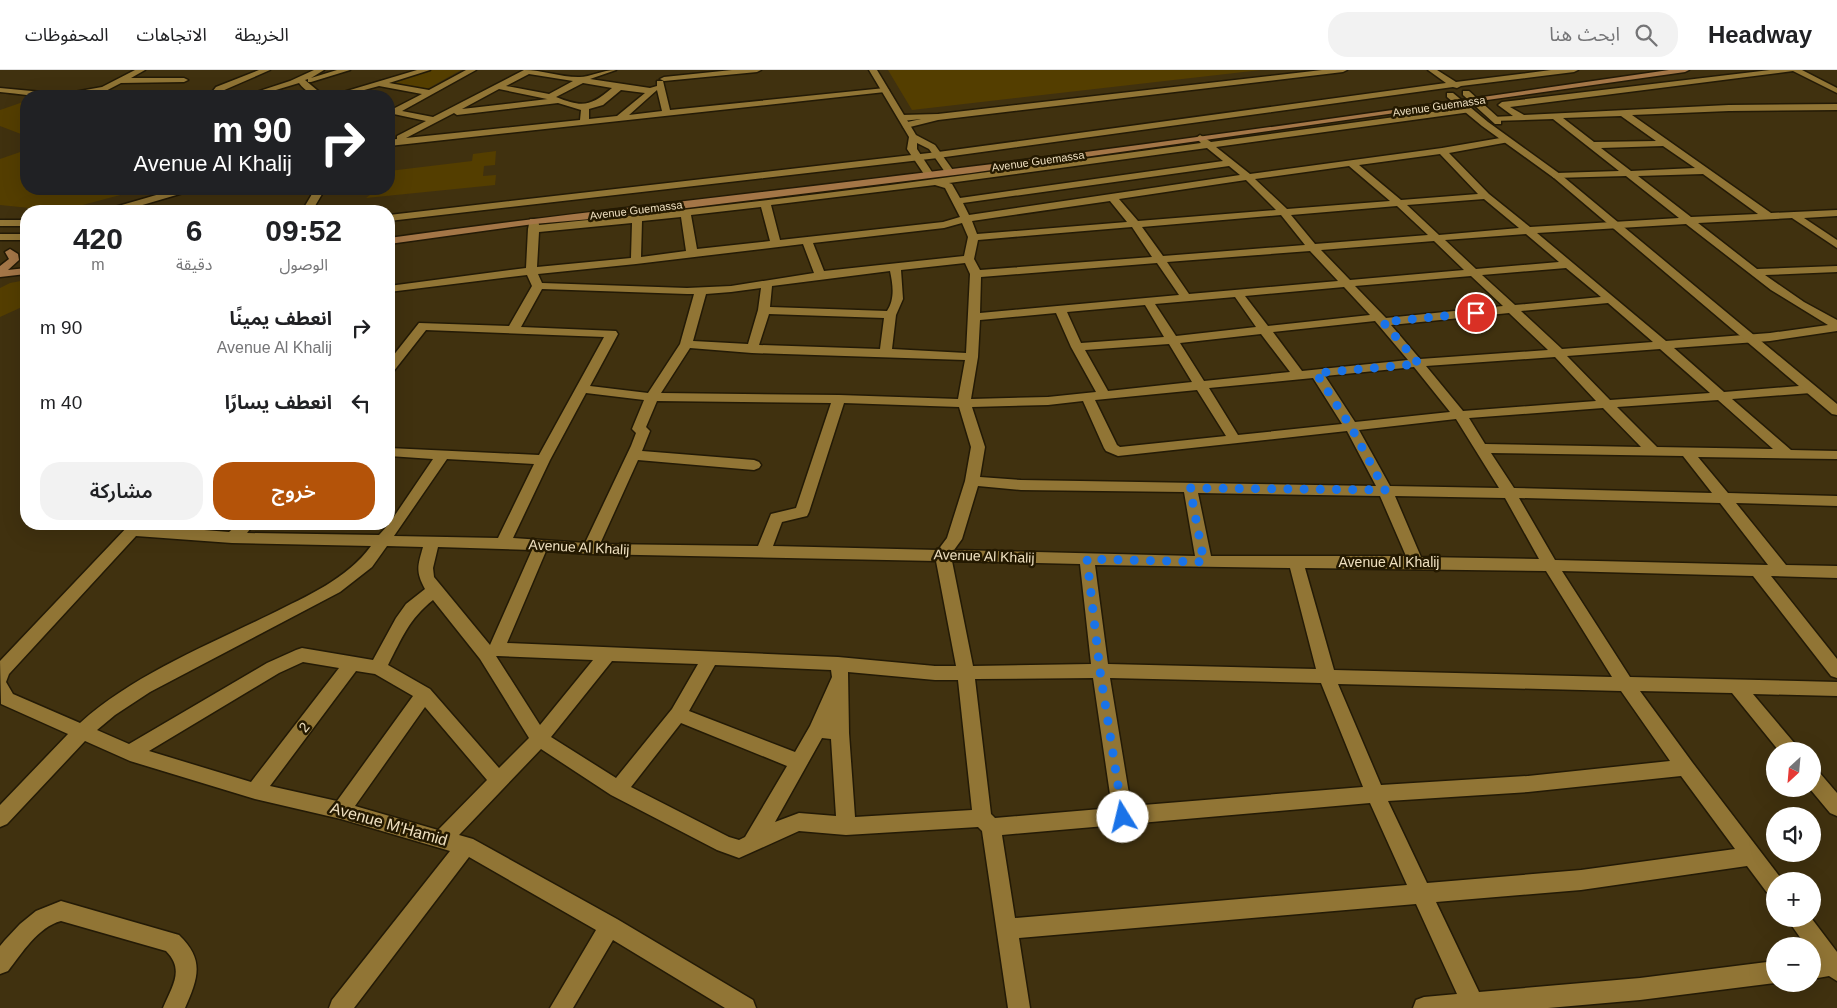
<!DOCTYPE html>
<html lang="ar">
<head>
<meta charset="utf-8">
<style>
  body { margin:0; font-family:Arial,"Noto Sans Arabic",sans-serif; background:#f2f2f2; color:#202124; direction:rtl; height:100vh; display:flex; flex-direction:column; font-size:19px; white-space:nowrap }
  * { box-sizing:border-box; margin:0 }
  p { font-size:16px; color:#757577 }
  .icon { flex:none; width:28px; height:28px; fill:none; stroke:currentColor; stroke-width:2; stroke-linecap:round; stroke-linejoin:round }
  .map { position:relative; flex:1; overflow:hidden; direction:ltr }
  .panel { position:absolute; left:20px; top:135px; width:375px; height:325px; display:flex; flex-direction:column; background:#fff; border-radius:20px; box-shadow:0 5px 20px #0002; direction:rtl }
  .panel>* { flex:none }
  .banner { position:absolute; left:20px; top:20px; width:375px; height:105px; border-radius:20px; box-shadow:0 5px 20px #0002; direction:rtl; background:#202124; color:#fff; overflow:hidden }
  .needle { width:32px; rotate:206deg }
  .controls { position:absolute; left:1766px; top:672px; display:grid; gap:10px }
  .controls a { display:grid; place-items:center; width:55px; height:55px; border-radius:50%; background:#fff; box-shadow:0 5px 20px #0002; font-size:25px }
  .pin { position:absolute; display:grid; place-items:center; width:42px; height:42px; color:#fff; margin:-21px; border:2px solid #fff; border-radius:50%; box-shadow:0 1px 5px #0007 }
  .me { position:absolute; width:55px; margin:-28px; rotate:351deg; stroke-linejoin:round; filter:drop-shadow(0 0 4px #0008) }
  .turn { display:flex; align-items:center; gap:18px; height:105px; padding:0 20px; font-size:22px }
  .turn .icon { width:65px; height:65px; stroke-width:2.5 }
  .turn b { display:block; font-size:35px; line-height:42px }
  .eta { display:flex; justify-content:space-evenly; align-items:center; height:85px; text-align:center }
  .eta b { font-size:30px; font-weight:600; line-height:35px }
  .button { display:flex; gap:10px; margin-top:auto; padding:10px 20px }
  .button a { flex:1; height:58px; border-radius:20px; background:#b45309; color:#fff; font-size:20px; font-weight:600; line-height:58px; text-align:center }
  .button a+a { background:#f2f2f2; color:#202124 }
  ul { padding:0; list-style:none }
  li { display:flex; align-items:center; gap:15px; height:75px; padding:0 20px }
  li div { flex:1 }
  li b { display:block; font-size:19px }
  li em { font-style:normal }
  header { display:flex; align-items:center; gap:30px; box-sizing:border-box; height:70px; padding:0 25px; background:#fff; border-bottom:1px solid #e0e0e0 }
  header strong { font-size:24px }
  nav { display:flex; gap:28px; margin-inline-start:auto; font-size:18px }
  .search { width:350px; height:45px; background:#f2f2f2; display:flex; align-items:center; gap:12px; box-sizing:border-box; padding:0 18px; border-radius:20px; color:#757577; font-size:19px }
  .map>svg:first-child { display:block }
  .green { fill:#543e00 }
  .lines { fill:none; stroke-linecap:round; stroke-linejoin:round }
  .minor-casing { stroke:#231a06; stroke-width:3 }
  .tertiary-casing { stroke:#231a06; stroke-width:3 }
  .secondary-casing { stroke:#231a06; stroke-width:3 }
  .minor { fill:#917535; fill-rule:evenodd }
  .tertiary { fill:#917535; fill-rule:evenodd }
  .secondary { fill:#a47647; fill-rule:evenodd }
  .route { stroke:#1a73e8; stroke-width:9; stroke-dasharray:0 16.2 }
  .labels { text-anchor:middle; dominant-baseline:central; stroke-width:5; stroke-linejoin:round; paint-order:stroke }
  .far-street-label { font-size:11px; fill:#efe0c0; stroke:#241900 }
  .street-label { font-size:14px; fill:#efe0c0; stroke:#241900 }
  .near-street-label { font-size:16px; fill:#efe0c0; stroke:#241900 }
</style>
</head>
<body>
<header>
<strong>Headway</strong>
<div class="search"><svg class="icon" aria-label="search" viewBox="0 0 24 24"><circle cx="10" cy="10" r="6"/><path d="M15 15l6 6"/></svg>ابحث هنا</div>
<nav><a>الخريطة</a><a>الاتجاهات</a><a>المحفوظات</a></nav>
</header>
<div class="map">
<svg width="1837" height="938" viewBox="0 0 1837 938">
  <rect width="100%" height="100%" fill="#40310f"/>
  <path class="green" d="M 431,0 L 461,0 L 427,19 L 386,12 Z
    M 888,0 L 1261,0 L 912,40 Z
    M 26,31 L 26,62 L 21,64 L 0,56 L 0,40 Z
    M 26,80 L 26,119 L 138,119 L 124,124 L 60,141 L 0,135 L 0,89 Z
    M 496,81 L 495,95 L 484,96 L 483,106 L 496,105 L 495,115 L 366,128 L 378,119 L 389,119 L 389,101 L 472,91 L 473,84 Z
    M 26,210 L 26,233 L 22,237 L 0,247 L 0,218 L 10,213 Z"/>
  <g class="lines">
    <defs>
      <path id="minor" d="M 135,0 L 145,0 L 131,8 L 184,8 L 188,10 L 184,12 L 121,13 L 96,26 L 86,26 L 88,24 C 59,30 29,25 0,22 L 0,18 L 63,24 L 102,17 Z
        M 259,0 L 270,0 L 222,21 L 217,26 L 209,26 L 216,17 Z
        M 314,0 L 324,0 L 311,8 L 337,0 L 350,0 L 311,12 L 308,12 L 308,9 L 305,10 L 324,26 C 313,26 306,22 299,13 L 256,26 L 244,26 L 290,11 Z
        M 417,0 L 430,0 L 389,13 L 429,20 L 466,0 L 476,0 L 402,41 L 433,47 L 524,0 C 542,0 560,7 578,7 C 588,8 602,0 616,0 L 590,9 L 650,18 L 657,16 L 657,11 L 663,11 L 670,40 L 885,18 L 889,20 L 885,22 L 389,76 L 389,70 L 397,69 L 397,66 L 426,51 L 389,43 L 389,39 L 393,39 L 422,24 L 379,16 L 342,26 L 330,26 ZM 529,4 L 573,11 L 549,24 L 506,16 ZM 583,13 L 612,18 C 591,36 583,38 556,27 ZM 499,19 L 547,29 L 548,29 L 462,39 ZM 621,20 L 645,23 L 617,46 L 589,49 L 589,39 L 603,35 ZM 657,20 L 662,41 L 629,45 ZM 558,33 L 581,40 L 580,50 L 406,68 L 454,43 L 457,45 Z
        M 732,0 L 761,0 L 757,2 L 664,11 L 660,9 L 664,7 Z
        M 1322,0 L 1347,0 L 1343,2 L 938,50 L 906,58 L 903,57 L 903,53 L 921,49 L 902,51 L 898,48 L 902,45 L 938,44 Z
        M 1428,0 L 1437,0 L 1456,12 L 1551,0 L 1578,0 L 1574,2 L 1461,16 L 1457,18 L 1453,17 L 938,88 L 389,151 L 389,145 L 938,82 L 1446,13 Z
        M 1770,0 L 1802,0 L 1837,18 L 1837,23 L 1793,1 L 1510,37 L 1524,45 L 1729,35 L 1837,34 L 1837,40 L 1729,41 L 1632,45 L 1771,143 L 1837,140 L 1837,146 L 1804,148 L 1837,170 L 1837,178 L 1792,148 L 1698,153 L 1757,199 L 1837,196 L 1837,202 L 1765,205 L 1804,232 L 1837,250 L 1837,261 L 1770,271 L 1674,278 L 1724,322 L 1811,315 L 1817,319 L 1811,323 L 1732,329 L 1791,380 L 1837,381 L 1837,389 L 1698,387 L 1728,423 L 1837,426 L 1837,436 L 1736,433 L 1786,495 L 1837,496 L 1837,508 L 1771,506 L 1837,589 L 1837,608 L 1831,606 L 1753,506 L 1562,501 L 1630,607 L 1837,612 L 1837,626 L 1753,624 L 1796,675 L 1799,681 L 1779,681 L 1732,623 L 1640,621 L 1692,692 L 1783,811 L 1775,811 L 1775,827 L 1768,824 L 1747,796 L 1581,820 L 1436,832 L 1479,922 L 1640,908 L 1775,891 L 1775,913 L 1640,930 L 1548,938 L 1413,938 L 1416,930 L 1424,927 L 1457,924 L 1416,834 L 1019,868 L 1030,938 L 1008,938 L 982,761 L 978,757 L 846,765 L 799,761 L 739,788 L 717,780 L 611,725 L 541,679 L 459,765 L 473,769 L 617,849 L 753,930 L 756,938 L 725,938 L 613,870 L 573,938 L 550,938 L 596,860 L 469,787 L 354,938 L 329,938 L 332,930 L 450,781 L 341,749 L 255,729 L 130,691 L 85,671 L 7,754 L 0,757 L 0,735 L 68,664 L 1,634 L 0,591 L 130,454 L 229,462 L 238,454 L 254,454 L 247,463 L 379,465 L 389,454 L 433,389 L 389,386 L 389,378 L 539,385 L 604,267 L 426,260 L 393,302 L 389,303 L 389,291 L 419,253 L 509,256 L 532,216 L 527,205 L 389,222 L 389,216 L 526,198 L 528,159 L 530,149 L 538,149 L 539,155 C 761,134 980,103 1201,73 L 1196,68 L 1200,65 L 1211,72 L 1468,37 L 1471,38 L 1471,42 L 1216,77 L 1250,104 L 1442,78 L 1506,67 L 1511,70 L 1509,72 L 1449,83 L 1489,124 L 1530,157 L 1679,148 L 1626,106 L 1554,108 L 1552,106 L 1557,103 L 1619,101 L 1553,49 L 1492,51 L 1492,47 L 1513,46 L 1498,35 L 1502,32 ZM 1621,46 L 1656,71 L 1594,72 L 1563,48 ZM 1663,76 L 1695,98 L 1631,101 L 1601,78 ZM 1207,78 L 1223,91 L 960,128 L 952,114 L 949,113 ZM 1440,84 L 1478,124 L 1401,130 L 1359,95 ZM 1229,96 L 1240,105 L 969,145 L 963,133 ZM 1349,96 L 1390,131 L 1287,139 L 1255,109 ZM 1703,104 L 1758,144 L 1691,147 L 1638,106 ZM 1246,110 L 1276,140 L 1138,151 L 1119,129 ZM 935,115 L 945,118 L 960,147 L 943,152 L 780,170 L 771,135 ZM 1484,129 L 1519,158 L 1439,165 L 1407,135 ZM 1110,131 L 1127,152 L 977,164 L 972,151 ZM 1397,136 L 1428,165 L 1315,174 L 1291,145 ZM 761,137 L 770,171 L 697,179 L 691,145 ZM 1281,145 L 1305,175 L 1163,186 L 1142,157 ZM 681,147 L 686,181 L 641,187 L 642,151 ZM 632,153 L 631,188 L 537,197 L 539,162 ZM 962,153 L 968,167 L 964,186 L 824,201 L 813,173 L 944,158 ZM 1686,154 L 1771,220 L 1828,255 L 1770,263 L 1666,271 L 1537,163 ZM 1132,157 L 1152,187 L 980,200 L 974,189 L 978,170 ZM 1526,164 L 1559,192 L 1476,199 L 1445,170 ZM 1434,171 L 1464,200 L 1350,210 L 1321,180 ZM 803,174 L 814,203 L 731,216 L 687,218 L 542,213 L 538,204 L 636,194 ZM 1310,181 L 1338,211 L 1189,224 L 1167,192 ZM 965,193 L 970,204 L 966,283 L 892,279 L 896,245 L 903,229 L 901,200 ZM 1157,193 L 1179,225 L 980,243 L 981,207 ZM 1566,198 L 1601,227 L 1515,235 L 1482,205 ZM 890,201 C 893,215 895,229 887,241 L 770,237 L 772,216 ZM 1471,206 L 1503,236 L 1386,248 L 1355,216 ZM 1344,217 L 1370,245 L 1268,256 L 1245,226 ZM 761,218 L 758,240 L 748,274 L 693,271 L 706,224 L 731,222 ZM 542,219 L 687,224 L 694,224 L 680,274 L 648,323 L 590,316 L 618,264 L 616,261 L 521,257 ZM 1235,227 L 1256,257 L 1176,266 L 1155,234 ZM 1608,233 L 1653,272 L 1562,279 L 1521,241 ZM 1145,235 L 1164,267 L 1081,273 L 1067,242 ZM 1056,243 L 1071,277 L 1096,322 L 1048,327 L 971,329 L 978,287 L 980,250 ZM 1509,243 L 1548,280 L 1420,289 L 1391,255 ZM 769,244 L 884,248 L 880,279 L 759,275 ZM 1375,251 L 1408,290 L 1302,301 L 1273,262 ZM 1261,264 L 1290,302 L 1204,311 L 1180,273 ZM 1169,274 L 1192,312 L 1108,321 L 1085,280 ZM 690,278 L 752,283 L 965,290 L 958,329 L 839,325 L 661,323 ZM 1660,279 L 1710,323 L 1610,330 L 1567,286 ZM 1555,287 L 1596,331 L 1463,341 L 1426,296 ZM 1414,297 L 1450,342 L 1355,352 L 1325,306 ZM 1313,308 L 1342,354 L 1238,365 L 1209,318 ZM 1197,320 L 1226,366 L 1120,377 L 1117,375 L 1095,330 ZM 586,323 L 644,330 L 632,359 L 636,363 L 631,376 L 585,473 L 513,468 L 550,390 ZM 1718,330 L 1773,379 L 1657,377 L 1617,337 ZM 657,331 L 831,333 L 796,438 L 771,444 L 758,476 L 600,474 L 638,390 L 754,400 L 759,398 L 761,395 L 759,392 L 754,390 L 642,381 L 650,361 L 646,357 ZM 1083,331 L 1104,378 L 1106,381 L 1118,386 L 1347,361 L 1376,416 L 1021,410 L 980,407 L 985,377 L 972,337 L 1048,335 ZM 844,333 L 959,337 L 971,377 L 965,411 L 947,468 L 938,480 L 773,476 L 782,452 L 807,446 L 809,442 ZM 1603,338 L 1641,377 L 1485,374 L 1469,348 ZM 1456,349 L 1499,418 L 1390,416 L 1359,360 ZM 1491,383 L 1683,386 L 1712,423 L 1514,418 ZM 447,389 L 534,394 L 498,468 L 394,466 ZM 978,416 L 1021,420 L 1184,422 L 1195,486 L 954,480 L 962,469 ZM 1198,423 L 1380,426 L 1406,486 L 1211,486 ZM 1395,426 L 1505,428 L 1539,489 L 1421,487 ZM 1519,428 L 1720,433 L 1768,495 L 1555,490 ZM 136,466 L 232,473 L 371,476 C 347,509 307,526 271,544 C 208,575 133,605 80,653 L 13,624 L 6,612 L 9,604 ZM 387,476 L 423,477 C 418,495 415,501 425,519 L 406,534 L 396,548 L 373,590 L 302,578 L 296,580 L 267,593 L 129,674 L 97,660 L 115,645 L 150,622 L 340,522 L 372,497 ZM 438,477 L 532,480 L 490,575 L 434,507 L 433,498 ZM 546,481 L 590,484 L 936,491 L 956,596 L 935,596 L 838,587 L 507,573 ZM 952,491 L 1080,494 L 1091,594 L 973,596 ZM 1095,495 L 1290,498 L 1316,599 L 1108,594 ZM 1305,498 L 1546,501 L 1612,607 L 1334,600 ZM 433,530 L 480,589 L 529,668 L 499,698 L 430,619 L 388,595 C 402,568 409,549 433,530 ZM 496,586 L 498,586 L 593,590 L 540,655 ZM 612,591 L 698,594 L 672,639 L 616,708 L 551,667 ZM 303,592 L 339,598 L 251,712 L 149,681 L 279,603 ZM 715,595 L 831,600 L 832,607 L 810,656 L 795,682 L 689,641 ZM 356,601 L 375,604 L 413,626 L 337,731 L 270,716 ZM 848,602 L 935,610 L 958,610 L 972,740 L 855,747 L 849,663 ZM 1093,608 L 1112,738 L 995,748 L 991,744 L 975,609 ZM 1110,608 L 1321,613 L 1363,717 L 1131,736 ZM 1338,614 L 1621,621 L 1670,691 L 1528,706 L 1381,715 ZM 425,637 L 487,710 L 438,760 L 355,736 ZM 681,653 L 787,696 L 745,767 L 739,770 L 729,767 L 631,717 ZM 822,668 L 831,669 L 836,746 L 799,743 L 775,752 ZM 1681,706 L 1735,779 L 1581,800 L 1427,813 L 1388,731 L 1528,722 ZM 1370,733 L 1407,815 L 1015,848 L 1002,765 Z
        M 177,119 L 192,119 L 190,121 L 122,141 L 107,141 L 108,139 Z
        M 315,119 L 325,119 L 312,141 L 302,141 Z
        M 0,150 L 26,150 L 26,156 L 0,156 Z
        M 0,164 L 26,164 L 26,170 L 0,170 Z
        M 1812,700 L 1819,702 L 1837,723 L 1837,746 L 1830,743 L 1810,719 L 1812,719 Z
        M 61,831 L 179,865 C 205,890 198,908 185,938 L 163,938 C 172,916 185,900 166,881 L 61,851 C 38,857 22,883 8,901 L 0,904 L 0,876 L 5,870 L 20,854 L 36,841 Z
        M 1789,849 L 1812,849 L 1837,882 L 1837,911 L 1829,906 L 1812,909 L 1812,887 L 1814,887 L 1812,876 L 1806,876 L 1792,856 Z"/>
      <path id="tertiary" d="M 869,0 L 877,0 L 916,65 L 935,75 L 955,103 L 953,105 L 947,105 L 929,79 L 917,73 L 917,79 L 934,105 L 929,108 L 926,107 L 907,79 L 909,67 Z
        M 1463,21 L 1469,21 L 1501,50 L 1501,54 L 1495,54 L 1463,25 Z
        M 1447,23 L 1453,23 L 1488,52 L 1560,104 L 1837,334 L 1837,345 L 1832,344 L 1554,108 L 1482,56 L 1447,27 Z"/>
      <path id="secondary" d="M 1669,0 L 1689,0 L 1685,2 L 971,103 L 613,147 L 534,154 L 389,174 L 389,168 C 582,141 775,122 968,97 C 1202,68 1435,34 1669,0 Z
        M 10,179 L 18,184 L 19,190 L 8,200 L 26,198 L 26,204 L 0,207 L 0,196 L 9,189 L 5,182 Z"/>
    </defs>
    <use href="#minor" class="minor-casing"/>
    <use href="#tertiary" class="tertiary-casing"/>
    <use href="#secondary" class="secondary-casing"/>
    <use href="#minor" class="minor"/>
    <use href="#tertiary" class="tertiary"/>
    <use href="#secondary" class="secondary"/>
  </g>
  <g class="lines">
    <path class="route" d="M 1123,747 L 1100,601 L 1087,489 L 1204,492 L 1190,418 L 1385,420 L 1351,357 L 1316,303 L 1419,294 L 1383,252 L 1476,243"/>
  </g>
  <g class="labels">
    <g class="far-street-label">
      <text transform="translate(1439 36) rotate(-8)">Avenue Guemassa</text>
      <text transform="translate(1038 91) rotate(-8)">Avenue Guemassa</text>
      <text transform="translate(636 140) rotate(-7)">Avenue Guemassa</text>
    </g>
    <g class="street-label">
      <text transform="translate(579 477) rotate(3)">Avenue Al Khalij</text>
      <text transform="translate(984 486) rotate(2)">Avenue Al Khalij</text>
      <text x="1389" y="492">Avenue Al Khalij</text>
      <text transform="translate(304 657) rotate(-52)">2</text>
    </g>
    <g class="near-street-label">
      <text transform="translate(389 754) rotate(16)">Avenue M'Hamid</text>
    </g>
  </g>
</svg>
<div class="controls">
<a><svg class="needle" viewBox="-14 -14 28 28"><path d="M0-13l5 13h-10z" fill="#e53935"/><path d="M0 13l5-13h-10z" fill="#757577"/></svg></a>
<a><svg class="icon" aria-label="sound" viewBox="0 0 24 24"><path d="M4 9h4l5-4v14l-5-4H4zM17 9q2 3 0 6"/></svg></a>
<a>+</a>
<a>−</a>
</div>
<div class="pin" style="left:1476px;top:243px;background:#d93025"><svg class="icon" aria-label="arrive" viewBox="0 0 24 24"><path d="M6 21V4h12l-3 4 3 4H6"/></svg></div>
<svg class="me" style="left:1123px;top:747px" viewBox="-20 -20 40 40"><circle r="19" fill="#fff"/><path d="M0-13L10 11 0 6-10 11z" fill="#1a73e8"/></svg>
<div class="banner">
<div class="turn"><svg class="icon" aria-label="right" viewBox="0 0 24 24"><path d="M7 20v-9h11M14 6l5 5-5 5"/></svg><div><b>90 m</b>Avenue Al Khalij</div></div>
</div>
<section class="panel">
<div class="eta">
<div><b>09:52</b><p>الوصول</p></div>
<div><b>6</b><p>دقيقة</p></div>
<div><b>420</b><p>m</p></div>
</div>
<ul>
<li><svg class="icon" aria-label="right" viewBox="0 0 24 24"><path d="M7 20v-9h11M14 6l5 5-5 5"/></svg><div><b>انعطف يمينًا</b><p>Avenue Al Khalij</p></div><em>90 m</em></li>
<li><svg class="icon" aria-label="left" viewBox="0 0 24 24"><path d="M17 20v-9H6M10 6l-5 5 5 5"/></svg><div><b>انعطف يسارًا</b></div><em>40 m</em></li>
</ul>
<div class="button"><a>خروج</a><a>مشاركة</a></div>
</section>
</div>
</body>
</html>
